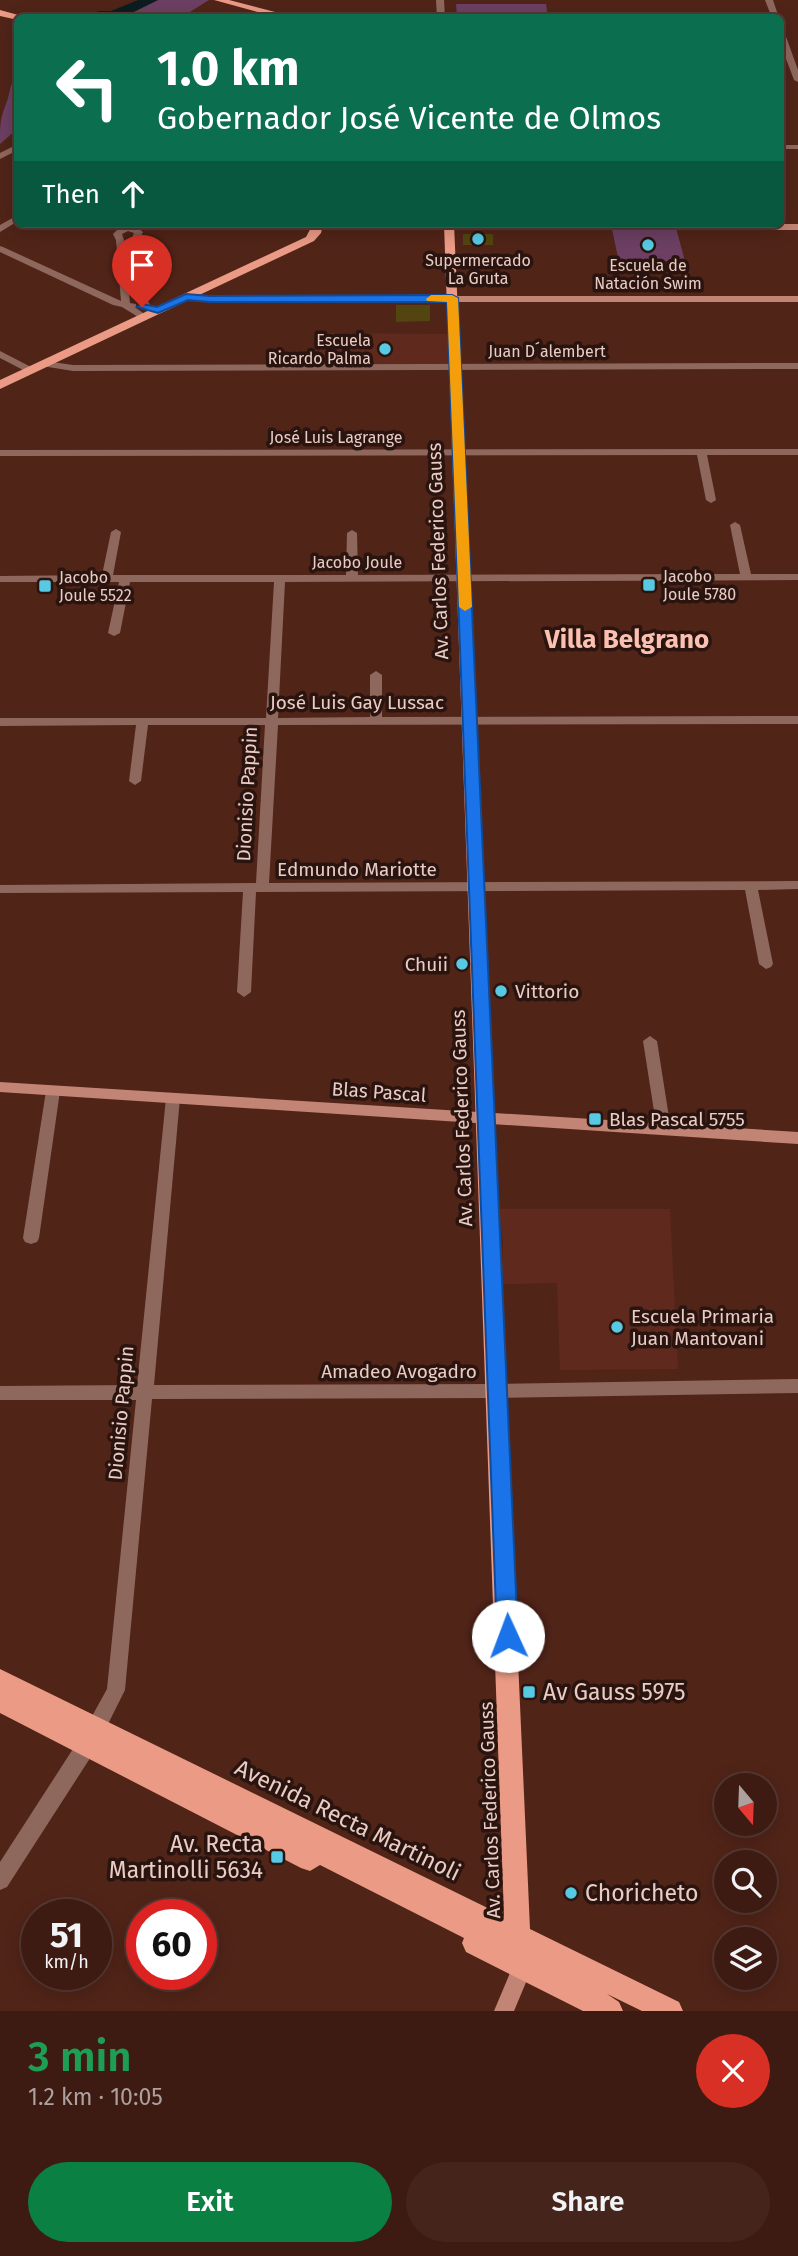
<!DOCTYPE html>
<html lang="en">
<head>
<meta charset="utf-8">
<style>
  body { margin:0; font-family:"Fira Sans",sans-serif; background:#44241b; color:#f1f3f6; height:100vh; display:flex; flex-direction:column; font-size:26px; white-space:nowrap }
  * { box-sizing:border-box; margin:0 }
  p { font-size:23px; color:#ada19f }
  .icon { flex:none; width:38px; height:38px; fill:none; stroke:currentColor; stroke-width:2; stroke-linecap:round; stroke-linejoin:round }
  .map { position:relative; height:2011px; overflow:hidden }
  .side { display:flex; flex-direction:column; background:#3d1b12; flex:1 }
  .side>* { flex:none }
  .hud { position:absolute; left:14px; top:14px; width:770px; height:214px; border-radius:10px; box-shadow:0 4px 18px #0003,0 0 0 2px #563932; background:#0b6e4f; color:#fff; overflow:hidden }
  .needle { width:46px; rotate:161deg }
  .buttons { position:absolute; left:714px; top:1773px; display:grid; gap:14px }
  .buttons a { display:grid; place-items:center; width:63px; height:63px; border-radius:50%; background:#3d1b12; box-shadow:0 4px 18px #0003,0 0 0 2px #563932; font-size:35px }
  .speed { position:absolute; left:21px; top:1899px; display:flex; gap:14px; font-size:35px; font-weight:700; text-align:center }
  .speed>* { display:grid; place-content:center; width:91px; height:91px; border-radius:50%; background:#3d1b12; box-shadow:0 4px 18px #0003,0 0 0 2px #563932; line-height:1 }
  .speed small { font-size:18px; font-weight:400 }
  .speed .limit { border:10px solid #d22; background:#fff; color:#111 }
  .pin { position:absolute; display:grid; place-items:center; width:60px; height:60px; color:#fff; margin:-72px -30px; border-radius:50% 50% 50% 0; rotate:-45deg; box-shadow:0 0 7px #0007 }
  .pin .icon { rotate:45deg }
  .me { position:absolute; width:77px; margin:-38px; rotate:358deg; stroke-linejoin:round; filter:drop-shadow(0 0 5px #0008) }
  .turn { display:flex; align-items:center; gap:24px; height:147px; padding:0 28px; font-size:32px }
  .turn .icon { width:91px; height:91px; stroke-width:2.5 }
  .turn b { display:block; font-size:49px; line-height:60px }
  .then { display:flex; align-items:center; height:66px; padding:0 28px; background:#0003; gap:14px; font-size:26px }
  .round { display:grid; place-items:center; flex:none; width:74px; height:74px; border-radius:37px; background:#44241b }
  .head { display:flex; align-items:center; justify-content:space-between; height:119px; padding:0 28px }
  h1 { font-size:42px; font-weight:600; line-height:52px; color:#1e9e55 }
  .cta { display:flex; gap:14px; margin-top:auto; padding:14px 28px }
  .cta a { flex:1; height:80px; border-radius:42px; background:#0b8043; color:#fff; font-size:28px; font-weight:600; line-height:80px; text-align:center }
  .cta a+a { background:#44241b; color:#f1f3f6 }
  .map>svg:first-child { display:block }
  .built { fill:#5f2a1d }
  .green { fill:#6c3f63 }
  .water { fill:#0c1d21 }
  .building { fill:#524510 }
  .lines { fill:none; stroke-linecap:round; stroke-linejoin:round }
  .street { fill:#8f685d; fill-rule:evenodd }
  .secondary { fill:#c28474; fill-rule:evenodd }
  .primary { fill:#ea9a85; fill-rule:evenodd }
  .route { fill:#1a73e8; stroke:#114b97; stroke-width:2 }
  .slow { fill:#f59e0b }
  .poi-dot { fill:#57c9e3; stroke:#29140f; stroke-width:2.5 }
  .labels { text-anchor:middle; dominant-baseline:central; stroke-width:7; stroke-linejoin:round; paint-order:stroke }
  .far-poi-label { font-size:16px; fill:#eaccc4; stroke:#29140f }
  .far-street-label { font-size:16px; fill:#eaccc4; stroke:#29140f }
  .street-label { font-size:19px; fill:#eaccc4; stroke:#29140f }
  .poi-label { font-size:19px; fill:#eaccc4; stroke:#29140f; text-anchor:start }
  .near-poi-label { font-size:23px; fill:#eaccc4; stroke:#29140f; text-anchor:start }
  .near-street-label { font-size:23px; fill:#eaccc4; stroke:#29140f }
  .district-label { font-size:26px; font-weight:bold; fill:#fbc0b0; stroke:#29140f }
</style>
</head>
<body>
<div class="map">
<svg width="798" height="2011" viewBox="0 0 798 2011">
  <rect width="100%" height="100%" fill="#512418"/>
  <path class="built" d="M 321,333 L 450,334 L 451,364 L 319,365 Z
    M 499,1209 L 670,1209 L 678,1369 L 560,1370 L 557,1283 L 501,1284 L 503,1244 Z"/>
  <path class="green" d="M 158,0 L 209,0 L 182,17 L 124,17 Z
    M 456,4 L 546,4 L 548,17 L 457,17 Z
    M 17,76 L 17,129 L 0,144 C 0,123 0,120 7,101 C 11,90 9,84 17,76 Z
    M 676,228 L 685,261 L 619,262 L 612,229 Z"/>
  <path class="water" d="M 138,0 L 158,0 L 123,17 L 74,17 L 100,11 L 111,11 Z"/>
  <path class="building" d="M 463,234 L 493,234 L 493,245 L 463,245 Z
    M 396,305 L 430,305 L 430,321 L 396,322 Z"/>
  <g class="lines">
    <path class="street" d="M 436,0 L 444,0 L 445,18 L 437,18 Z
      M 765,0 L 773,0 L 779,18 L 772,18 Z
      M 780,29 L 784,31 L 798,70 L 798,82 L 794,80 L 780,43 Z
      M 18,144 L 18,150 L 0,159 L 0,153 Z
      M 780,145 L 798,145 L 798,149 L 780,149 Z
      M 18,215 L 18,221 L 0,232 L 0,225 Z
      M 217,224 L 317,224 L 321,227 L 317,230 L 221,227 Z
      M 128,226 L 137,227 L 143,232 L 139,240 L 147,299 L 151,307 L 146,310 L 143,309 L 137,299 L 131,240 L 134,233 L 128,231 L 122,234 L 124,240 L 130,303 L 136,304 L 136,308 L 146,315 L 146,319 L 143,320 L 122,307 L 113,305 L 0,252 L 0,246 L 3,247 L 121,301 L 116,240 L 113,234 L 119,228 Z
      M 0,351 L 33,368 L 35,370 L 27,372 L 0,358 Z
      M 45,361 L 73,365 L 798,363 L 798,369 L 73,371 L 42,366 L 40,364 Z
      M 798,449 L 798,455 L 707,455 L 716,500 L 711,503 L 706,500 L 697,455 L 0,456 L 0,450 Z
      M 735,522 L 740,525 L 751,574 L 798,574 L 798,580 L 285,582 L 278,718 L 370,717 L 370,675 L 376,671 L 382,675 L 382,717 L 798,716 L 798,724 L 278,725 L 269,883 L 798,881 L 798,889 L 758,890 L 773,964 L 771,967 L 766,969 L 759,964 L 745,890 L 256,892 L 251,992 L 244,997 L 237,992 L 243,892 L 0,893 L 0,885 L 256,883 L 265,725 L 148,725 L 141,781 L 135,785 L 129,781 L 136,725 L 0,726 L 0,718 L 266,718 L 274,582 L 130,582 L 120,633 L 114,636 L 108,633 L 119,582 L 0,582 L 0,576 L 102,575 L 111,532 L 116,529 L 121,532 L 113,575 L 346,575 L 347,533 L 352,530 L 357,533 L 358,575 L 740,574 L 730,525 Z
      M 650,1036 L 657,1041 L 671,1130 L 669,1134 L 659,1134 L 657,1130 L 643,1041 Z
      M 53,1086 L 58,1087 L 60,1091 L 39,1238 L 37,1242 L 31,1244 L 25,1242 L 23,1238 L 46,1091 L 48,1087 Z
      M 173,1093 L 178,1094 L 180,1098 L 154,1385 L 498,1384 L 798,1379 L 798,1393 L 498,1398 L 152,1399 L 125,1690 L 94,1752 L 7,1887 L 0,1890 L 0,1862 L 80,1738 L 107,1689 L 136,1400 L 0,1400 L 0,1386 L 137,1385 L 166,1098 L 168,1094 Z"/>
    <path class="secondary" d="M 317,224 L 798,224 L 798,230 L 314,229 L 313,227 Z
      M 186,294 L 210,296 L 798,296 L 798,302 L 210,302 L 183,299 L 181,297 Z
      M 0,1082 L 798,1132 L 798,1144 L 0,1092 Z
      M 522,1958 L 529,1961 L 532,1968 L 514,2011 L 494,2011 L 515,1961 Z"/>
    <path class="primary" d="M 214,0 L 229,0 L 298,18 L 280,18 Z
      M 0,10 L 22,16 L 23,18 L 18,18 L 18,20 L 0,16 Z
      M 313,224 L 323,224 L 321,233 L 314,241 L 0,389 L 0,380 L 306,237 Z
      M 444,224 L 454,224 L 530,1929 L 679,2002 L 683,2011 L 642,2011 L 607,1994 L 619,2002 L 623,2011 L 583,2011 L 466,1952 L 462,1943 L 464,1938 L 320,1865 L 310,1871 L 301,1868 L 0,1713 L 0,1669 L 504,1916 Z"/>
  </g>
  <path class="route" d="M 186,294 L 210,296 L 452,295 L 458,298 L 518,1636 L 515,1643 L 508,1646 L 500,1643 L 497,1636 L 447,302 L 210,302 L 188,300 L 158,313 L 137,307 L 142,304 L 157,307 Z"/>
  <path class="slow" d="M 431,295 L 452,295 L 458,298 L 472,607 L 465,611 L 459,607 L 447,302 L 427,301 L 426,299 Z"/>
  <g class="poi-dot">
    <circle cx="478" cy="239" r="7"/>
    <circle cx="648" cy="245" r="7"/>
    <circle cx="385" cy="349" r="7"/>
    <rect x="642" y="578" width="14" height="14" rx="3.5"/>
    <rect x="38" y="579" width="14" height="14" rx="3.5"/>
    <circle cx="462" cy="964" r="7"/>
    <circle cx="501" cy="991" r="7"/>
    <rect x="588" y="1112" width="14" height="14" rx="3.5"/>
    <circle cx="617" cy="1327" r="7"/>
    <rect x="522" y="1685" width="14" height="14" rx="3.5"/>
    <rect x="270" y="1850" width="14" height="14" rx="3.5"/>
    <circle cx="571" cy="1893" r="7"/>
  </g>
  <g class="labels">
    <g class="far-poi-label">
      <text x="478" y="260">Supermercado<tspan x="478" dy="18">La Gruta</tspan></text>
      <text x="648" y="265">Escuela de<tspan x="648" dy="18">Natación Swim</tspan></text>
      <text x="371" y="340" text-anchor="end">Escuela<tspan x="371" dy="18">Ricardo Palma</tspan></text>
      <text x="663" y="576" text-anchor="start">Jacobo<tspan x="663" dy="18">Joule 5780</tspan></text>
      <text x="59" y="577" text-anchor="start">Jacobo<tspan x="59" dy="18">Joule 5522</tspan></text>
    </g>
    <g class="far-street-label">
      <text x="547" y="351">Juan D´alembert</text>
      <text x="336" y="437">José Luis Lagrange</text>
      <text x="357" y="562">Jacobo Joule</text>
    </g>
    <g class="street-label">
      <text transform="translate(438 551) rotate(-92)">Av. Carlos Federico Gauss</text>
      <text x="357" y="702">José Luis Gay Lussac</text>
      <text transform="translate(247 794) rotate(-87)">Dionisio Pappin</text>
      <text x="357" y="869">Edmundo Mariotte</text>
      <text transform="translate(379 1092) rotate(4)">Blas Pascal</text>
      <text transform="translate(462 1118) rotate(-92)">Av. Carlos Federico Gauss</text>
      <text x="399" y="1371">Amadeo Avogadro</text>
      <text transform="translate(121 1413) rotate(-85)">Dionisio Pappin</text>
      <text transform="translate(490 1810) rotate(-92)">Av. Carlos Federico Gauss</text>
    </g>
    <g class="poi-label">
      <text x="448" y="964" text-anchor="end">Chuii</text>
      <text x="515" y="991">Vittorio</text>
      <text x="609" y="1119">Blas Pascal 5755</text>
      <text x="631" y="1316">Escuela Primaria<tspan x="631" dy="22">Juan Mantovani</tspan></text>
    </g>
    <g class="near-poi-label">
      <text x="543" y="1692">Av Gauss 5975</text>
      <text x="263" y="1844" text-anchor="end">Av. Recta<tspan x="263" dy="26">Martinolli 5634</tspan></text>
      <text x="585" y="1893">Choricheto</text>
    </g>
    <g class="near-street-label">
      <text transform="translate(348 1820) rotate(26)">Avenida Recta Martinoli</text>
    </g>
    <g class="district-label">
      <text x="627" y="639">Villa Belgrano</text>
    </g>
  </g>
</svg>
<div class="buttons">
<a><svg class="needle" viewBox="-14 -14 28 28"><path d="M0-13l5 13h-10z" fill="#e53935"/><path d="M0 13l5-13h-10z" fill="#ada19f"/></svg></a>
<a><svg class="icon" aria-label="search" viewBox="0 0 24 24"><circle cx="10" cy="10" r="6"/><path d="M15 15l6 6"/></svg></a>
<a><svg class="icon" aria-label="layers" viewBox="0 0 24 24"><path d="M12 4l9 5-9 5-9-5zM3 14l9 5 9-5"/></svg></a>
</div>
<div class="speed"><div>51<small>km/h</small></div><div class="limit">60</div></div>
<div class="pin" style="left:142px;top:307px;background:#d93025"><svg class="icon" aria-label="arrive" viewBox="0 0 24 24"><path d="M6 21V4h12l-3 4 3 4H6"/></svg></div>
<svg class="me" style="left:508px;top:1636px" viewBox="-20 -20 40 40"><circle r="19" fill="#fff"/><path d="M0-13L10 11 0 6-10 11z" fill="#1a73e8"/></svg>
<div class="hud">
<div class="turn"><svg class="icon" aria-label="left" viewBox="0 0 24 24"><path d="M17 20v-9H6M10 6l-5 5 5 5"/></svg><div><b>1.0 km</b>Gobernador José Vicente de Olmos</div></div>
<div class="then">Then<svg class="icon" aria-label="ahead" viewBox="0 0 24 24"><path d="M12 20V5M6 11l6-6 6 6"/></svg></div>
</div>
</div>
<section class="side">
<div class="head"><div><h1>3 min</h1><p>1.2 km · 10:05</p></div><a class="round" style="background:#d93025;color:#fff"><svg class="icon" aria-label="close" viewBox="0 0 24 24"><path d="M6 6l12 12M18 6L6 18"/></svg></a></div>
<div class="cta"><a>Exit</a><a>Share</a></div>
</section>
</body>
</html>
